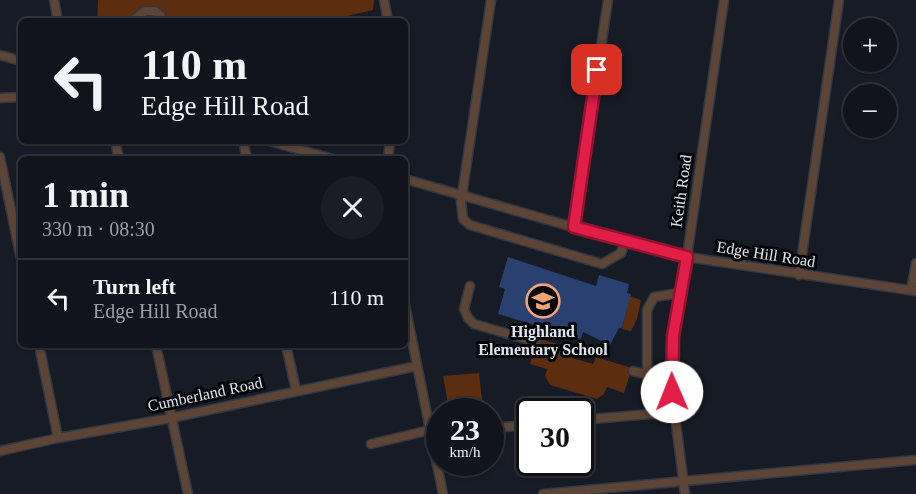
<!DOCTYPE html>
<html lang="en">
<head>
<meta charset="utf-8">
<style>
  body { margin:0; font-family:Georgia,serif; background:#1a1d25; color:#f1f3f6; height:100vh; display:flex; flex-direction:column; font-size:22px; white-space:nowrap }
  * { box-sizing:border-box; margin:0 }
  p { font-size:20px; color:#9c9ea3 }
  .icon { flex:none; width:33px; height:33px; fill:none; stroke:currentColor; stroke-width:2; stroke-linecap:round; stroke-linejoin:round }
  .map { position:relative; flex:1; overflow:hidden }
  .drawer { position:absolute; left:18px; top:156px; width:390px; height:192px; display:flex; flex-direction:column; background:#11141c; border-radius:9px; box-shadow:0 2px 4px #0004,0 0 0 2px #30333b }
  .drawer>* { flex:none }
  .banner { position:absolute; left:18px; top:18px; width:390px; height:126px; border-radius:9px; box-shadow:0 2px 4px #0004,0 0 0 2px #30333b; background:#11141c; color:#f1f3f6; overflow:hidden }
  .fabs { position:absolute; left:843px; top:18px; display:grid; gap:12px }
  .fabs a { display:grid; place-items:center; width:54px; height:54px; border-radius:50%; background:#11141c; box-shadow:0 2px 4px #0004,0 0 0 2px #30333b; font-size:30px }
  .speed { position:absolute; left:426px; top:398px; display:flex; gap:12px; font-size:30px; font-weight:700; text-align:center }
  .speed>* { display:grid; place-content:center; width:78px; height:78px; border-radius:50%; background:#11141c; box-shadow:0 2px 4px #0004,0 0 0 2px #30333b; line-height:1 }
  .speed small { font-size:15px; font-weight:400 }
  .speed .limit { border:3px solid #111; border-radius:9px; background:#fff; color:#111 }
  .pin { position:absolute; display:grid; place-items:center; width:51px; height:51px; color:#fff; margin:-26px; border-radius:12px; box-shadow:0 3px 9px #0006 }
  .me { position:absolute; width:66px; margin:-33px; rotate:359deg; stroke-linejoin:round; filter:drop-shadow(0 0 4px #0008) }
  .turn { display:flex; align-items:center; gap:21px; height:126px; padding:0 24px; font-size:27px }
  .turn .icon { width:78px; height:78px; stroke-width:2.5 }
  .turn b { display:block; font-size:42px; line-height:51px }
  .round { display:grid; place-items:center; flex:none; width:63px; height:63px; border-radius:32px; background:#1a1d25 }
  .headline { display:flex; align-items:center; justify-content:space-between; height:102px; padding:0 24px }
  h1 { font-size:36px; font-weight:700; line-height:45px }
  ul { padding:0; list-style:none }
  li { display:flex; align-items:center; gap:18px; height:78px; padding:0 24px; border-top:2px solid #30333b }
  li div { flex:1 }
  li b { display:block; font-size:22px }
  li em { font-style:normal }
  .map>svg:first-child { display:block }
  .green { fill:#5c2d0f }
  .building { fill:#294071 }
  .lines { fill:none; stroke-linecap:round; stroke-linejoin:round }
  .minor-casing { stroke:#333741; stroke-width:11 }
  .minor { stroke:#5c4436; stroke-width:8 }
  .route-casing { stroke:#92132f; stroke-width:15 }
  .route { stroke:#e11d48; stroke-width:10 }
  .labels { text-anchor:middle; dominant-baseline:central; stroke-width:6; stroke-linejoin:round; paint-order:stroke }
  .street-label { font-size:16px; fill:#e1e5eb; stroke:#05060a }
  .poi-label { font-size:16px; font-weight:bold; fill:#e1e5eb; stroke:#05060a }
</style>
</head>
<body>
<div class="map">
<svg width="916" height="494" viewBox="0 0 916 494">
  <rect width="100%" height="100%" fill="#171b25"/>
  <path class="green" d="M 98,0 L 374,0 L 373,10 L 325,21 L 215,21 L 199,17 L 197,21 L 97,21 Z
    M 630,296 L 641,300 L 637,319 L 631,331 L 622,329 Z
    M 537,338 L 574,349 L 572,358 L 593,364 L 596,357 L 632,368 L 624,393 L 607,387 L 604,394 L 597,399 L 550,385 L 545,376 L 547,369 L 530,364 Z
    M 479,373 L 483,408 L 449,409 L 443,376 Z"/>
  <path class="building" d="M 508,257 L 596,286 L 599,275 L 629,284 L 627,293 L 631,294 L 622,328 L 619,328 L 610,345 L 583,332 L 581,339 L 498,314 L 505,289 L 499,287 Z"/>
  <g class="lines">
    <defs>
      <path id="minor" d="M 54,0 L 58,21
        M 384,0 L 388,21
        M 491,0 L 461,202 L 463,219 L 470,225 L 602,264 L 621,253 L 625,242
        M 132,21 L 145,11 L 155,11 L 161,16 L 163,21
        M 0,55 L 21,61
        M 0,98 L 21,97
        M 115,141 L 119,159
        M 243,141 L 247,159
        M 269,141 L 333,159
        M 0,157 L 21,259
        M 388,159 L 390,141
        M 405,179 L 625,242 L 687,257 L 916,291
        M 574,227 L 608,0
        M 799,275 L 839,0
        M 470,286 L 464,309 L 468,318 L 474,324 L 536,342
        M 911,290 L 916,263
        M 405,305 L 443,494
        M 39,345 L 58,438
        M 156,345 L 188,494
        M 286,345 L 296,390
        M 633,371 L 647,375
        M 671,381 L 647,375 L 647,310 L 654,297 L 679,293
        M 580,420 L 674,412
        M 490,428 L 530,425
        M 371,444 L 430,430
        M 0,451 L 58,438 L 171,418 L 417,366
        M 543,494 L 916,460
        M 685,494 L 672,392 L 673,336 L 687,257 L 724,0"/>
    </defs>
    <use href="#minor" class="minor-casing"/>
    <use href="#minor" class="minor"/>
  </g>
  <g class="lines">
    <defs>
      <path id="route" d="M 597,70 L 574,227 L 687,257 L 673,336 L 672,392"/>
    </defs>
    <use href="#route" class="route-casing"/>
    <use href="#route" class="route"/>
  </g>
  <defs>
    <symbol id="school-ring" viewBox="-11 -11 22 22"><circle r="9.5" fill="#05060a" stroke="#efa377" stroke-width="1.5"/><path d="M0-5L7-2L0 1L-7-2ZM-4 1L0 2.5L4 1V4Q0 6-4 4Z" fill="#efa377"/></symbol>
  </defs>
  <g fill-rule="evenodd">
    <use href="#school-ring" x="524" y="282" width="38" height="38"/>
  </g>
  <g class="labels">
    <g class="street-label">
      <text transform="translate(681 191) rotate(-82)">Keith Road</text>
      <text transform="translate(766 254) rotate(9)">Edge Hill Road</text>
      <text transform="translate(205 394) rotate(-12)">Cumberland Road</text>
    </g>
    <g class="poi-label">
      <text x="543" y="331">Highland<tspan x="543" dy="18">Elementary School</tspan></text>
    </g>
  </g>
</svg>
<div class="fabs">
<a>+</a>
<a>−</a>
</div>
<div class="speed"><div>23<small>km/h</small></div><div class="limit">30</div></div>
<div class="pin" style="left:597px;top:70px;background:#d93025"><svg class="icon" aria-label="arrive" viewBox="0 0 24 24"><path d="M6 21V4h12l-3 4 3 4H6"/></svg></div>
<svg class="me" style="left:672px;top:392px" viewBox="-20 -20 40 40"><circle r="19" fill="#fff"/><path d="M0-13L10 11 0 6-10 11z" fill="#e11d48"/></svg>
<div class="banner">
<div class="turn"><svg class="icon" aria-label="left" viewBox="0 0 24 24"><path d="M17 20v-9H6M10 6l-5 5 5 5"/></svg><div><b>110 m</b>Edge Hill Road</div></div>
</div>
<section class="drawer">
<div class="headline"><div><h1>1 min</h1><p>330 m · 08:30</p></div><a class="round"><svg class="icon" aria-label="close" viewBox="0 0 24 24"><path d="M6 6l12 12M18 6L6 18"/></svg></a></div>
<ul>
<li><svg class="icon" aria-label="left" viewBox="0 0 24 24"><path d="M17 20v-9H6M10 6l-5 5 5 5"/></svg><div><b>Turn left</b><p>Edge Hill Road</p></div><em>110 m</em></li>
</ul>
</section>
</div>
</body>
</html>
